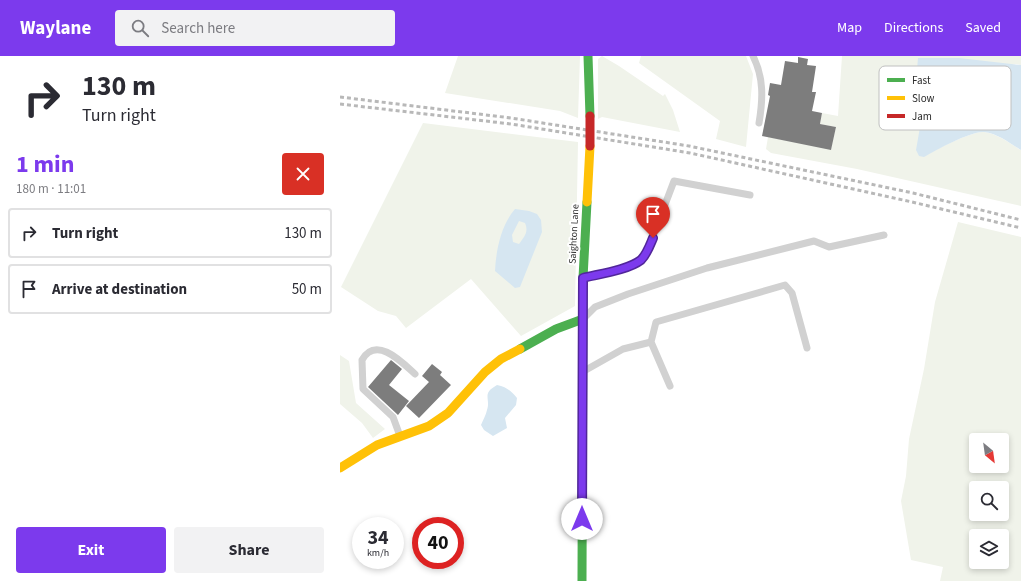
<!DOCTYPE html>
<html lang="en">
<head>
<meta charset="utf-8">
<style>
  body { margin:0; font-family:"Source Sans 3",sans-serif; background:#f2f2f3; color:#2b2b33; height:100vh; display:flex; flex-direction:column; font-size:15px; white-space:nowrap }
  * { box-sizing:border-box; margin:0 }
  p { font-size:13px; color:#7c7c81 }
  .icon { flex:none; width:22px; height:22px; fill:none; stroke:currentColor; stroke-width:2; stroke-linecap:round; stroke-linejoin:round }
  .map { position:relative; flex:1; overflow:hidden }
  .details { display:flex; flex-direction:column; background:#fff; width:340px }
  .details>* { flex:none }
  .banner { background:#fff; color:#2b2b33; overflow:hidden }
  .needle { width:26px; rotate:151deg }
  .fabs { position:absolute; left:629px; top:377px; display:grid; gap:8px }
  .fabs a { display:grid; place-items:center; width:40px; height:40px; border-radius:4px; background:#fff; box-shadow:0 2px 6px #0003; font-size:20px }
  .speed { position:absolute; left:12px; top:461px; display:flex; gap:8px; font-size:20px; font-weight:700; text-align:center }
  .speed>* { display:grid; place-content:center; width:52px; height:52px; border-radius:50%; background:#fff; box-shadow:0 2px 6px #0003; line-height:1 }
  .speed small { font-size:10px; font-weight:400 }
  .speed .limit { border:6px solid #d22; background:#fff; color:#111 }
  .pin { position:absolute; display:grid; place-items:center; width:34px; height:34px; color:#fff; margin:-41px -17px; border-radius:50% 50% 50% 0; rotate:-45deg; box-shadow:0 0 4px #0007 }
  .pin .icon { rotate:45deg }
  .me { position:absolute; width:44px; margin:-22px; rotate:0deg; stroke-linejoin:round; filter:drop-shadow(0 0 3px #0008) }
  .turn { display:flex; align-items:center; gap:14px; height:84px; padding:0 16px; font-size:18px }
  .turn .icon { width:52px; height:52px; stroke-width:2.5 }
  .turn b { display:block; font-size:28px; line-height:34px }
  .round { display:grid; place-items:center; flex:none; width:42px; height:42px; border-radius:4px; background:#f2f2f3 }
  .headline { display:flex; align-items:center; justify-content:space-between; height:68px; padding:0 16px }
  h1 { font-size:24px; font-weight:700; line-height:30px; color:#7c3aed }
  .cta { display:flex; gap:8px; margin-top:auto; padding:8px 16px }
  .cta a { flex:1; height:46px; border-radius:4px; background:#7c3aed; color:#fff; font-size:16px; font-weight:700; line-height:46px; text-align:center }
  .cta a+a { background:#f2f2f3; color:#2b2b33 }
  ul { padding:0; list-style:none }
  li { display:flex; align-items:center; gap:12px; height:50px; margin:0 8px 6px; padding:0 8px; border:2px solid #e1e1e2; border-radius:4px }
  li div { flex:1 }
  li b { display:block; font-size:15px }
  li em { font-style:normal }
  header { display:flex; align-items:center; gap:24px; box-sizing:border-box; height:56px; padding:0 20px; background:#7c3aed; color:#fff }
  header strong { font-size:19px }
  nav { display:flex; gap:22px; margin-inline-start:auto; font-size:14px }
  .search { width:280px; height:36px; background:#f2f2f3; display:flex; align-items:center; gap:10px; box-sizing:border-box; padding:0 14px; border-radius:4px; color:#7c7c81; font-size:15px }
  main { display:flex; flex:1; min-height:0 }
  .map>svg:first-child { display:block }
  .green { fill:#f0f3ea; fill-rule:evenodd }
  .water { fill:#d6e6f1; fill-rule:evenodd }
  .building { fill:#7d7d7d }
  .lines { fill:none; stroke-linecap:round; stroke-linejoin:round }
  .lane { stroke:#d1d1d1; stroke-width:7 }
  .fast { stroke:#4caf50; stroke-width:9 }
  .slow { stroke:#ffc107; stroke-width:9 }
  .rail { stroke:#b8b8b8; stroke-width:3; stroke-dasharray:4 3; stroke-linecap:butt }
  .jam-bridge { stroke:#c62828; stroke-width:9 }
  .route-casing { stroke:#51269a; stroke-width:10 }
  .route { stroke:#7c3aed; stroke-width:7 }
  .labels { text-anchor:middle; dominant-baseline:central; stroke-width:4; stroke-linejoin:round; paint-order:stroke }
  .street-label { font-size:10px; fill:#2c2c2c; stroke:#fff }
  .key { fill:#fff; stroke:#c0c0c0; stroke-width:1 }
  .key-label { font-size:11px; fill:#2c2c2c }
</style>
</head>
<body>
<header>
<strong>Waylane</strong>
<div class="search"><svg class="icon" aria-label="search" viewBox="0 0 24 24"><circle cx="10" cy="10" r="6"/><path d="M15 15l6 6"/></svg>Search here</div>
<nav><a>Map</a><a>Directions</a><a>Saved</a></nav>
</header>
<main>
<section class="details">
<div class="banner">
<div class="turn"><svg class="icon" aria-label="right" viewBox="0 0 24 24"><path d="M7 20v-9h11M14 6l5 5-5 5"/></svg><div><b>130 m</b>Turn right</div></div>
</div>
<div class="headline"><div><h1>1 min</h1><p>180 m · 11:01</p></div><a class="round" style="background:#d93025;color:#fff"><svg class="icon" aria-label="close" viewBox="0 0 24 24"><path d="M6 6l12 12M18 6L6 18"/></svg></a></div>
<ul>
<li><svg class="icon" aria-label="right" viewBox="0 0 24 24"><path d="M7 20v-9h11M14 6l5 5-5 5"/></svg><div><b>Turn right</b></div><em>130 m</em></li>
<li><svg class="icon" aria-label="arrive" viewBox="0 0 24 24"><path d="M6 21V4h12l-3 4 3 4H6"/></svg><div><b>Arrive at destination</b></div><em>50 m</em></li>
</ul>
<div class="cta"><a>Exit</a><a>Share</a></div>
</section>
<div class="map">
<svg width="681" height="525" viewBox="0 0 681 525">
  <rect width="100%" height="100%" fill="#fff"/>
  <path class="green" d="M 118,0 L 240,0 L 238,62 L 220,55 L 105,37 Z
    M 262,0 L 279,10 L 323,40 L 325,38 L 333,54 L 340,76 L 262,61 L 258,63 L 258,3 Z
    M 301,0 L 406,0 L 413,18 L 406,91 L 376,83 L 380,65 L 299,7 Z
    M 502,0 L 681,0 L 681,9 L 676,8 L 576,25 L 583,54 L 584,100 C 596,94 631,75 644,76 C 656,77 671,88 681,94 L 681,150 L 517,113 L 431,97 L 426,93 L 428,81 L 491,93 L 496,71 L 480,68 L 482,57 L 498,60 Z
    M 83,67 L 238,86 L 235,250 L 181,280 L 131,223 L 66,272 L 56,260 L 38,255 L 1,231 Z
    M 618,166 L 681,181 L 681,525 L 600,525 L 603,511 L 571,504 L 561,445 L 566,420 L 569,383 L 584,313 L 595,246 ZM 636,384 L 662,384 L 662,410 L 636,410 ZM 636,432 L 662,432 L 662,458 L 636,458 ZM 636,480 L 662,480 L 662,506 L 636,506 Z
    M 0,299 L 9,305 L 16,347 L 45,373 L 33,382 L 22,367 L 0,348 Z"/>
  <path class="water" d="M 578,2 L 619,2 L 681,9 L 681,94 C 671,88 657,77 644,76 C 631,75 596,94 584,101 L 579,100 L 576,94 L 583,54 L 576,25 Z
    M 175,153 L 189,155 L 197,158 L 201,164 L 202,176 L 180,231 L 175,232 L 155,215 C 156,194 161,169 175,153 ZM 179,165 L 185,167 C 189,176 184,181 179,188 L 173,186 L 172,179 Z
    M 157,329 C 167,331 171,335 177,342 L 176,349 L 165,362 L 167,372 L 153,380 L 144,374 L 141,369 C 143,364 146,359 147,354 C 151,342 141,338 157,329 Z"/>
  <path class="building" d="M 458,1 L 468,3 L 467,9 L 476,10 L 472,36 L 476,36 L 472,55 L 482,57 L 480,68 L 496,71 L 491,94 L 422,80 L 430,40 L 428,39 L 430,27 L 441,29 L 445,5 L 458,7 Z
    M 51,304 L 62,313 L 49,329 L 69,345 L 58,359 L 28,331 Z
    M 92,308 L 102,316 L 100,319 L 111,329 L 79,362 L 66,350 L 89,326 L 82,320 Z"/>
  <g class="lines">
    <path class="lane" d="M 413,0 C 424,22 423,43 419,67
      M 244,222 C 265,216 292,214 307,196 L 334,125 L 410,139
      M 246,260 L 255,251 L 288,238 L 367,212 L 474,185 L 489,191 L 544,179
      M 311,286 L 316,266 L 445,229 L 452,237 L 467,292
      M 244,315 L 283,293 L 311,286 L 330,330
      M 60,380 L 53,361 L 23,333 L 22,304 C 36,279 62,306 75,318"/>
    <path class="fast" d="M 248,0 L 250,60
      M 180,293 L 216,273 L 243,263
      M 242,525 L 243,222 L 247,146"/>
    <path class="slow" d="M 247,146 L 250,90
      M 0,412 L 37,389 L 89,370 L 108,357 L 145,316 L 161,303 L 180,293"/>
    <path class="rail" d="M 0,41 L 171,62 L 349,90 L 573,137 L 681,164
      M 0,48 L 171,68 L 350,97 L 572,146 L 681,172"/>
    <path class="jam-bridge" d="M 250,60 L 250,90"/>
  </g>
  <g class="lines">
    <defs>
      <path id="route" d="M 242,463 L 243,222 C 259,218 288,214 301,204 C 307,198 310,189 313,182"/>
    </defs>
    <use href="#route" class="route-casing"/>
    <use href="#route" class="route"/>
  </g>
  <g class="labels">
    <g class="street-label">
      <text transform="translate(234 178) rotate(-87)">Saighton Lane</text>
    </g>
  </g>
  <rect x="539" y="10" width="132" height="64" rx="6" class="key"/>
  <rect x="547" y="22" width="18" height="4" fill="#4caf50"/>
  <rect x="547" y="40" width="18" height="4" fill="#ffc107"/>
  <rect x="547" y="58" width="18" height="4" fill="#c62828"/>
  <g class="key-label">
    <text x="572" y="28">Fast</text>
    <text x="572" y="46">Slow</text>
    <text x="572" y="64">Jam</text>
  </g>
</svg>
<div class="fabs">
<a><svg class="needle" viewBox="-14 -14 28 28"><path d="M0-13l5 13h-10z" fill="#e53935"/><path d="M0 13l5-13h-10z" fill="#7c7c81"/></svg></a>
<a><svg class="icon" aria-label="search" viewBox="0 0 24 24"><circle cx="10" cy="10" r="6"/><path d="M15 15l6 6"/></svg></a>
<a><svg class="icon" aria-label="layers" viewBox="0 0 24 24"><path d="M12 4l9 5-9 5-9-5zM3 14l9 5 9-5"/></svg></a>
</div>
<div class="speed"><div>34<small>km/h</small></div><div class="limit">40</div></div>
<div class="pin" style="left:313px;top:182px;background:#d93025"><svg class="icon" aria-label="arrive" viewBox="0 0 24 24"><path d="M6 21V4h12l-3 4 3 4H6"/></svg></div>
<svg class="me" style="left:242px;top:463px" viewBox="-20 -20 40 40"><circle r="19" fill="#fff"/><path d="M0-13L10 11 0 6-10 11z" fill="#7c3aed"/></svg>
</div>
</main>
</body>
</html>
